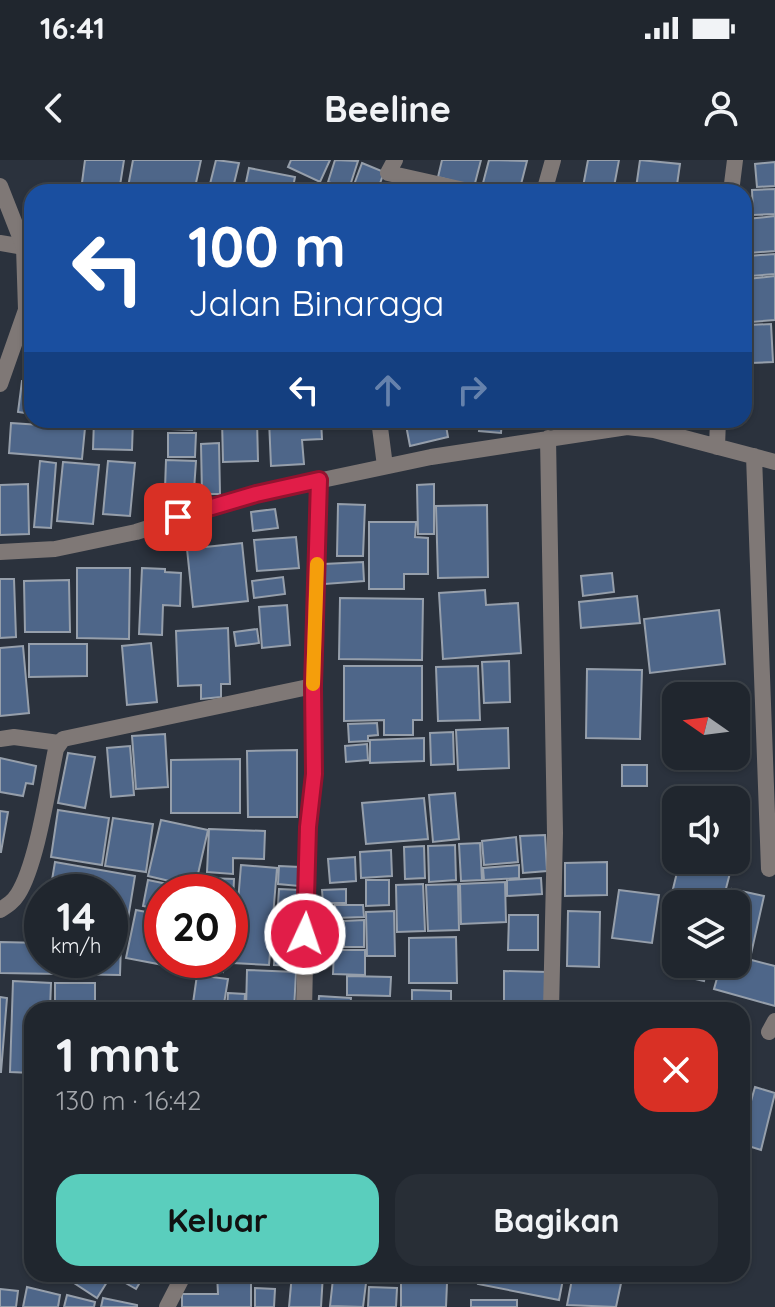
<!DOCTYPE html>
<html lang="id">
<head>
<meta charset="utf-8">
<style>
  body { margin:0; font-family:Quicksand,sans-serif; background:#282e36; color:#f1f3f6; height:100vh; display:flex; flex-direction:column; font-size:30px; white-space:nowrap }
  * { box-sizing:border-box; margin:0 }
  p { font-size:26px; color:#a2a5aa }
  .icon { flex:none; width:44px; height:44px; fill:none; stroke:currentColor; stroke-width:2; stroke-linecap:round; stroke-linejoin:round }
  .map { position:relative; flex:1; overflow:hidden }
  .details { position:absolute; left:24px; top:842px; width:726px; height:280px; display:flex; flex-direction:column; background:#20262e; border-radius:24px; box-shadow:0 2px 6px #0004,0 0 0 2px #3d434a }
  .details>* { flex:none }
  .top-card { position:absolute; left:24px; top:24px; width:728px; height:244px; border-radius:24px; box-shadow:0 2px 6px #0004,0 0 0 2px #3d434a; background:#1a4fa0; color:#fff; overflow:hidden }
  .needle { width:52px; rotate:284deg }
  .controls { position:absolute; left:662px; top:522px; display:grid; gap:16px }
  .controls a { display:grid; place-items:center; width:88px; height:88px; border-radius:16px; background:#20262e; box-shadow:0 2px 6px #0004,0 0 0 2px #3d434a; font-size:40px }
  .speed { position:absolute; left:24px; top:714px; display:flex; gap:16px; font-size:40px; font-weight:700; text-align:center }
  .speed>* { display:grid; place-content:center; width:104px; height:104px; border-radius:50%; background:#20262e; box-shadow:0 2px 6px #0004,0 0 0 2px #3d434a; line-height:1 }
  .speed small { font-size:20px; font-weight:400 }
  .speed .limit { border:12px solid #d22; background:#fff; color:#111 }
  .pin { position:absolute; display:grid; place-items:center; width:68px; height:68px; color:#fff; margin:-34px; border-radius:16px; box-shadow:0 4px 12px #0006 }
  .me { position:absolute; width:88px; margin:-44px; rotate:3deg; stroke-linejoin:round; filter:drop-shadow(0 0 6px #0008) }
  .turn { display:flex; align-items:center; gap:28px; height:168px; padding:0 32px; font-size:36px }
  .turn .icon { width:104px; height:104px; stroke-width:2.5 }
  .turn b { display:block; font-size:56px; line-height:68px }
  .lanes { display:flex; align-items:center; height:76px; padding:0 32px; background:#0003; justify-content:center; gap:40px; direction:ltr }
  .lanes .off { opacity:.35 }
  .round { display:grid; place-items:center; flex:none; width:84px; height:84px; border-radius:24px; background:#282e36 }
  .headline { display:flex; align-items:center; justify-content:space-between; height:136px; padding:0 32px }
  h1 { font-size:48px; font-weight:800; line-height:60px }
  .button { display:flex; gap:16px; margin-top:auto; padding:16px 32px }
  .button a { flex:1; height:92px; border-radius:24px; background:#5acebd; color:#111; font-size:32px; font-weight:800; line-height:92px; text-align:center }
  .button a+a { background:#282e36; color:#f1f3f6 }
  .status { display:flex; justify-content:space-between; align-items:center; height:56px; padding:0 40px; background:#20262e; direction:ltr }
  .status svg { height:22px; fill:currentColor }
  header { display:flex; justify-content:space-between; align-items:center; height:104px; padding:0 32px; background:#20262e; font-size:36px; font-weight:800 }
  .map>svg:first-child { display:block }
  .building { fill:#4e6689; stroke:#969fab; stroke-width:2 }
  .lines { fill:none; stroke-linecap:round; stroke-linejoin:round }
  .service { stroke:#7f7876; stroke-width:16 }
  .minor { stroke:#7f7876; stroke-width:16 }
  .route-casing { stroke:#92132f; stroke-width:20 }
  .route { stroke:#e11d48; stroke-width:14 }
  .slow { stroke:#f59e0b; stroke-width:14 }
</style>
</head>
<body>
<div class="status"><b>16:41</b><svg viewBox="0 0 49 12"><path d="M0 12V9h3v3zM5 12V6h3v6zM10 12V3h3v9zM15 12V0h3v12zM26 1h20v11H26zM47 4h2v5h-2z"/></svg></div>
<header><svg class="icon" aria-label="back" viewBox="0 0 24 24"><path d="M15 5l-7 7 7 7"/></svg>Beeline<svg class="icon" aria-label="person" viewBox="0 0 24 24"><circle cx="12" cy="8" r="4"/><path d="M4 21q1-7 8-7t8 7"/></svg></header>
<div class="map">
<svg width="775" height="1147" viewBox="0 0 775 1147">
  <rect width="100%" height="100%" fill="#2b323d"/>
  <path class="building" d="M 85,0 L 124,0 L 119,32 L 81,30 Z
    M 133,0 L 201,0 L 194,32 L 152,32 L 128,27 Z
    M 216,0 L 239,3 L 232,32 L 208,32 Z
    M 291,0 L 330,0 L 320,22 L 288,7 Z
    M 335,0 L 358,1 L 349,29 L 328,22 Z
    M 442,0 L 481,0 L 474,27 L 438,17 Z
    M 489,0 L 527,1 L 519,32 L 483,23 Z
    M 588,0 L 619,0 L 613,32 L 582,32 Z
    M 640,0 L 680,4 L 676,32 L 636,28 Z
    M 775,2 L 775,26 L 757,27 L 755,4 Z
    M 362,3 L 384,12 L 377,32 L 352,30 Z
    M 249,8 L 295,17 L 292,32 L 244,32 Z
    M 775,29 L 775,54 L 753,55 L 752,30 Z
    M 775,56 L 775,91 L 749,93 L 747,59 Z
    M 775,94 L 775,114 L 750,116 L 748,96 Z
    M 775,116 L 775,160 L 751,162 L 747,119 Z
    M 771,164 L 773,202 L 750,203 L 748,165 Z
    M 22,221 L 32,222 L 32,254 L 18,252 Z
    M 94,260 L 133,260 L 132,290 L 93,289 Z
    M 149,260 L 193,260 L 192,270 L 149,268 Z
    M 222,260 L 257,260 L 258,301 L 223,302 Z
    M 269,260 L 321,260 L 322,279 L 302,280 L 304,304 L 271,306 Z
    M 405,260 L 445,260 L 448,277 L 410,286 Z
    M 480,260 L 502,260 L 501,273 L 479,271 Z
    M 11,263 L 85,268 L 82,299 L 9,293 Z
    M 168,273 L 196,273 L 195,297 L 168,297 Z
    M 219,283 L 220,334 L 202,334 L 201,284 Z
    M 166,300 L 196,301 L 194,330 L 165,329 Z
    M 40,301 L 56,303 L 51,368 L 34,367 Z
    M 108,301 L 135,303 L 130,356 L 103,354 Z
    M 63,302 L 99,305 L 93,364 L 57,361 Z
    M 28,324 L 29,374 L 0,375 L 0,325 Z
    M 434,324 L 434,374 L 418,374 L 417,325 Z
    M 338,344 L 365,345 L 363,396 L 337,396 Z
    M 487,345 L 488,417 L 438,418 L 436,346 Z
    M 275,349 L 278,368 L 253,371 L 251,352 Z
    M 369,362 L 416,362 L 415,377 L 428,378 L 428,414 L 404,414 L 404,429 L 369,429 Z
    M 296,377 L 299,408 L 257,411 L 254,380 Z
    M 242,383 L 248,441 L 193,447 L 187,389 Z
    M 363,402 L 364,421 L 325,424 L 324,404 Z
    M 77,408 L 130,408 L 129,479 L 77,478 Z
    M 142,408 L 165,409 L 165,412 L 181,413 L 180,446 L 163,445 L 162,475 L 139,474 Z
    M 612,413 L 614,432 L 583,436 L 581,416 Z
    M 283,417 L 285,434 L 254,438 L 252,421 Z
    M 0,419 L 14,419 L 16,477 L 0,478 Z
    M 69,420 L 70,472 L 25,472 L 24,421 Z
    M 485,430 L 486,445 L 518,443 L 521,493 L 443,499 L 439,433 Z
    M 637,436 L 640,463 L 581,468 L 579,442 Z
    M 340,438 L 423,439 L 422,500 L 339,499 Z
    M 287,445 L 290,485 L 262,488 L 259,447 Z
    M 719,450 L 725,504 L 650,513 L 644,459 Z
    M 228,468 L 230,524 L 221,524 L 221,537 L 201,539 L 201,525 L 178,526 L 176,471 Z
    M 257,469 L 259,483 L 236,486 L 234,472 Z
    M 151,483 L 157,542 L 127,545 L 122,486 Z
    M 29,484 L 87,484 L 87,516 L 29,517 Z
    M 23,486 L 29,553 L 0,556 L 0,488 Z
    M 509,501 L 510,542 L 484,543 L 482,502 Z
    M 344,506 L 422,506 L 422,560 L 413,560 L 413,575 L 384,575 L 384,560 L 344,561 Z
    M 478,506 L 480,560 L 438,561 L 436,507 Z
    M 587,509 L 642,510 L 640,579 L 586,578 Z
    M 377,563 L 378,575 L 368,576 L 368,581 L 349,582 L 348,564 Z
    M 508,568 L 509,608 L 458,610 L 456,570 Z
    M 453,572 L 454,604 L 431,605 L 430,573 Z
    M 165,574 L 168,627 L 136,629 L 132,576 Z
    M 424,578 L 424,601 L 370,603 L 370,580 Z
    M 367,584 L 368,600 L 346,602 L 345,586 Z
    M 130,586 L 134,635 L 111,637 L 107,588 Z
    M 297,590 L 297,657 L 248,657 L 247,591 Z
    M 68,593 L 95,597 L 85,648 L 58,643 Z
    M 0,598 L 36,606 L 33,624 L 26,623 L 23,636 L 0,632 Z
    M 240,599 L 240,653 L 171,653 L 171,600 Z
    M 622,605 L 647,605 L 647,626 L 622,626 Z
    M 455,633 L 459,679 L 433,682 L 429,635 Z
    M 715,637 L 749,637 L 749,704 L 714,703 L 714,700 L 736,700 L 736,640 L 715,640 Z
    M 424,638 L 428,679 L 366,684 L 362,643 Z
    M 58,650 L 109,658 L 102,705 L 51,697 Z
    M 0,651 L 8,652 L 1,692 L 0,692 Z
    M 113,658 L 153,664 L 146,712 L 105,706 Z
    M 161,660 L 208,670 L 195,727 L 148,716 Z
    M 209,669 L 265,671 L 264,699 L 233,698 L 233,714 L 207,712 Z
    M 545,675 L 547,711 L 523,713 L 520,676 Z
    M 516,677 L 518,702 L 484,705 L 482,681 Z
    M 480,683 L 482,720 L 461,721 L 459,684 Z
    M 455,685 L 456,720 L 429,722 L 428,686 Z
    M 424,686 L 425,718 L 405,719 L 404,687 Z
    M 391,690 L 392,716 L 361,718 L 360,692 Z
    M 355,697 L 356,721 L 330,723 L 328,699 Z
    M 680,700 L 730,713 L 722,744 L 672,733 Z
    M 55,702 L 135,716 L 125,777 L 110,774 L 110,732 L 50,732 Z
    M 607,702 L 607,735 L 565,736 L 565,703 Z
    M 241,705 L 277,708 L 269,805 L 233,803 Z
    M 519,705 L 519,718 L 484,720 L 483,708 Z
    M 279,706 L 300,707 L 299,726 L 278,724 Z
    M 207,718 L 234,719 L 233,741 L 230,741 L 230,732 L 207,732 Z
    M 541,718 L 542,734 L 507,736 L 507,720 Z
    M 148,720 L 192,729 L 191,732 L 162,732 L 162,750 L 143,746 Z
    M 366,720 L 389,720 L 389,745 L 366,746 Z
    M 505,722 L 506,762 L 461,764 L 460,724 Z
    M 423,724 L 425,771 L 397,772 L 396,725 Z
    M 458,724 L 459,770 L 428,771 L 426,725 Z
    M 279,729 L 300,730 L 295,806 L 274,805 Z
    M 346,729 L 346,743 L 323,743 L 322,730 Z
    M 732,729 L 764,736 L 751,794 L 736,791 L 736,744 L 729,744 Z
    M 619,730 L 659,735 L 652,783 L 612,778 Z
    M 670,737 L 698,744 L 676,744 L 676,764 L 663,761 Z
    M 335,745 L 363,745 L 364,757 L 335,758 Z
    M 136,750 L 162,755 L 162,800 L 181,800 L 179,808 L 126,798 Z
    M 394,751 L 395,796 L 367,796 L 366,752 Z
    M 568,751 L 600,752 L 599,807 L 567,806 Z
    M 509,755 L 538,755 L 538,790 L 508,790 Z
    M 364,760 L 364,787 L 344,787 L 344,761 Z
    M 675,770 L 676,804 L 708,804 L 704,821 L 665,812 Z
    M 456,777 L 457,823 L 409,823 L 409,778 Z
    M 0,782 L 42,783 L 42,800 L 110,800 L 110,784 L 121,784 L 120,815 L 0,813 Z
    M 334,790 L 365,790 L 365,815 L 333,814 Z
    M 736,796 L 775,806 L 775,846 L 714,829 L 721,804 L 736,804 Z
    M 187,800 L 225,800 L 223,812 L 186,805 Z
    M 247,810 L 296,812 L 294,850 L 246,850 Z
    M 504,811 L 548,812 L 547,850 L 504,850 Z
    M 197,815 L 228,819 L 223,850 L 192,850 Z
    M 347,816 L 391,817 L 390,836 L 347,835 Z
    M 13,821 L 51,823 L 50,850 L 32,850 L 32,913 L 10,912 Z
    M 55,823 L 95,823 L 95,850 L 55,850 Z
    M 412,830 L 451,831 L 451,850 L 412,850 Z
    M 228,833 L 245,834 L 244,850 L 227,850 Z
    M 319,836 L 351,838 L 350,850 L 312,850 L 318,850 Z
    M 0,837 L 7,838 L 1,912 L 0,912 Z
    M 358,841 L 391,842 L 391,850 L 357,850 Z
    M 755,927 L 775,933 L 761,990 L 742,984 L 742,973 Z
    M 80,1114 L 112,1114 L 97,1138 L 74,1123 Z
    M 117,1114 L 145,1114 L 136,1129 L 115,1117 Z
    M 217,1114 L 251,1114 L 251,1147 L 182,1147 L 182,1134 L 218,1134 Z
    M 292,1114 L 323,1114 L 321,1147 L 289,1147 Z
    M 480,1114 L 564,1114 L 559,1140 L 478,1124 Z
    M 573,1114 L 623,1114 L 616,1147 L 567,1145 Z
    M 333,1119 L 366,1123 L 363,1147 L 330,1146 Z
    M 401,1122 L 447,1123 L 446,1147 L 401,1147 Z
    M 27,1127 L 60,1135 L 58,1147 L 23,1147 Z
    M 369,1127 L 397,1128 L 396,1147 L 368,1147 Z
    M 255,1128 L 275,1129 L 274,1147 L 255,1147 Z
    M 0,1129 L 18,1131 L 16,1147 L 0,1147 Z
    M 67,1135 L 95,1142 L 94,1147 L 64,1147 Z
    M 103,1138 L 137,1145 L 137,1147 L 101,1147 Z
    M 471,1140 L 517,1140 L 517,1147 L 471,1147 Z"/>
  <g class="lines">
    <path class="service" d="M 0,83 L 24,87
      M 0,579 L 14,577 L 59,583
      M 0,750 C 8,745 13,742 18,734 C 37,704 48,627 56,589 L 63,579 L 313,526
      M 304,850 L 308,667 L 314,614 L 313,526 L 319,320"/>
    <path class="minor" d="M 395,0 L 388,13 L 464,30
      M 0,26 L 24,87 L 26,150 L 0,224
      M 544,32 L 553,0
      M 731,32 L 735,0
      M 379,260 L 385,306
      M 548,278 L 555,673 L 551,850
      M 717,287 L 718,260
      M 754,296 L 769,709
      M 0,392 L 55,389 L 136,372 L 256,334 L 431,297 L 627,267 L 654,270 L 775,302
      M 769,872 L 775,861
      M 167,1147 L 184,1114"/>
  </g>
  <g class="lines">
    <defs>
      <path id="route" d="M 178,357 L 256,334 L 319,320 L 313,526 L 314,614 L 308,667 L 305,774"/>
    </defs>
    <use href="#route" class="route-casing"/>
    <use href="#route" class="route"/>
    <path class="slow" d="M 313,524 L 317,404"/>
  </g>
</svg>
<div class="controls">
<a><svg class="needle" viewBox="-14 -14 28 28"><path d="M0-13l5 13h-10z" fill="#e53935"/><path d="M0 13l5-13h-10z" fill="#a2a5aa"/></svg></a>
<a><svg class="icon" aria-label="sound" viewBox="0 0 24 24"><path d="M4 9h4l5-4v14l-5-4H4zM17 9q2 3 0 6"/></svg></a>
<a><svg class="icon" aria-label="layers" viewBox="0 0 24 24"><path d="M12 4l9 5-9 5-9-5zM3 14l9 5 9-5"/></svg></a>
</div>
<div class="speed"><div>14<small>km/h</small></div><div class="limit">20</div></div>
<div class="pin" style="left:178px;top:357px;background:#d93025"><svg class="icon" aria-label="arrive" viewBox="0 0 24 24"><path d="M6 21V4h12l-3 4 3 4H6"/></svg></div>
<svg class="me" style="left:305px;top:774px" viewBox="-20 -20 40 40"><circle r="17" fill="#e11d48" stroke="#fff" stroke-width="3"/><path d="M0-11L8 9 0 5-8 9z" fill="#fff"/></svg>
<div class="top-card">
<div class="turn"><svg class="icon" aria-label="left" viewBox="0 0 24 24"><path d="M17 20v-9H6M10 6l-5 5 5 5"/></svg><div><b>100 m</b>Jalan Binaraga</div></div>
<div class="lanes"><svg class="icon" aria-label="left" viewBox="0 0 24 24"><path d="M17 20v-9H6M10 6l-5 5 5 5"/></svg><svg class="icon off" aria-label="ahead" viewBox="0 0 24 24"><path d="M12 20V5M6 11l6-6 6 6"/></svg><svg class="icon off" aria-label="right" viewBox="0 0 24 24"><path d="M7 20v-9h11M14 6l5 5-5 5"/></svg></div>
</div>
<section class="details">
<div class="headline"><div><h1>1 mnt</h1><p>130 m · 16:42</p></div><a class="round" style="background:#d93025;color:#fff"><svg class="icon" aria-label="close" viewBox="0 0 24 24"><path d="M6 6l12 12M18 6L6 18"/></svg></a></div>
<div class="button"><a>Keluar</a><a>Bagikan</a></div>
</section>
</div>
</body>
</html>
